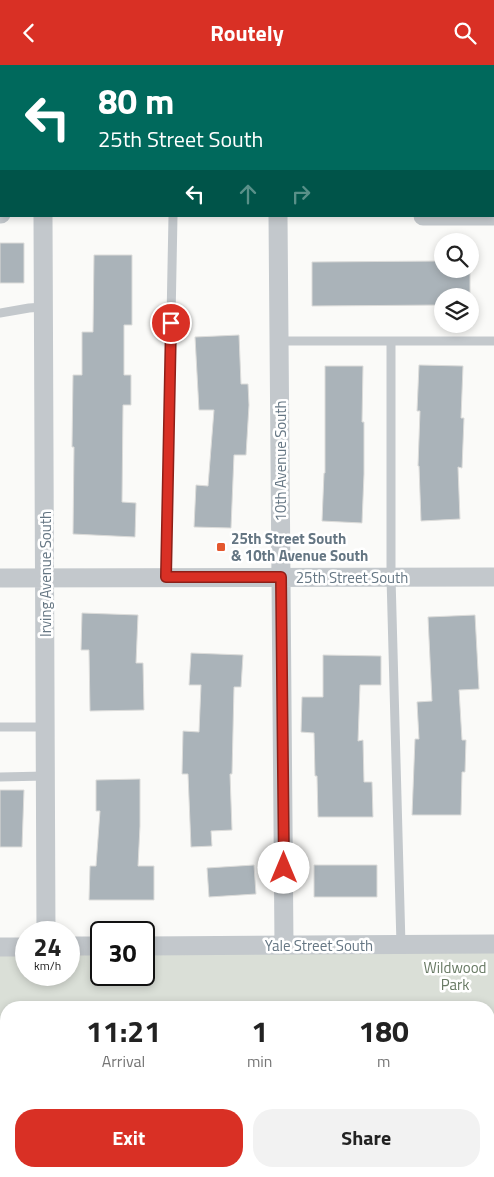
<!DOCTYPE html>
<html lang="en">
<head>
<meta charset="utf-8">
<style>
  body { margin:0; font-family:"Titillium Web",sans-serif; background:#f2f2f2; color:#222; height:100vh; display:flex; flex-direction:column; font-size:19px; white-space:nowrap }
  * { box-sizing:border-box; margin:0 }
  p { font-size:16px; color:#767676 }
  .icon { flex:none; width:28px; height:28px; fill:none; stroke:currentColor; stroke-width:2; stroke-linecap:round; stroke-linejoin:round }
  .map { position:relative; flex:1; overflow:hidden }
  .side { position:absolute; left:0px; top:936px; width:495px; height:176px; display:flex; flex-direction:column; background:#fff; border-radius:20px 20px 0 0; box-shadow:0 2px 8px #0003 }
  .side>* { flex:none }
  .guide { position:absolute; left:0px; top:0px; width:495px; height:152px; box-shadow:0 2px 8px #0003; background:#00695c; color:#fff; overflow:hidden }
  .fabs { position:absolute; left:434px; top:168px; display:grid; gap:10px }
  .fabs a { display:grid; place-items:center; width:45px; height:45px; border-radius:50%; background:#fff; box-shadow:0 2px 8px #0003; font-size:25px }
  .speed { position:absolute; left:15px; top:856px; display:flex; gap:10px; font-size:25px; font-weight:700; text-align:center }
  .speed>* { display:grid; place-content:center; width:65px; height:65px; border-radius:50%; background:#fff; box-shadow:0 2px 8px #0003; line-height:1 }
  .speed small { font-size:12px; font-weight:400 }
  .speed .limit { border:2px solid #111; border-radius:8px; background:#fff; color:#111 }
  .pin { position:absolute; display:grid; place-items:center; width:42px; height:42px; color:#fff; margin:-21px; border:2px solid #fff; border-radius:50%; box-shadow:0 1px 5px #0007 }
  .me { position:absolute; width:55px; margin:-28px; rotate:0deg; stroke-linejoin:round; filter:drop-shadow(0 0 4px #0008) }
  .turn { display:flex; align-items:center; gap:18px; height:105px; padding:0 15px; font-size:22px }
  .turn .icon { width:65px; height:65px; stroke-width:2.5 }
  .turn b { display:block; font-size:35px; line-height:42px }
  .lanes { display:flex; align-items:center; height:48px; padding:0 15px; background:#0003; justify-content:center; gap:25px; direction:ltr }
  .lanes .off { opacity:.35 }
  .eta { display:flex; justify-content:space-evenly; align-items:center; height:85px; text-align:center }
  .eta b { font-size:30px; font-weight:700; line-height:35px }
  .primary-button { display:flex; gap:10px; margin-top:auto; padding:10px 15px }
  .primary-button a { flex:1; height:58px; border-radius:20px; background:#d93025; color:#fff; font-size:20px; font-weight:700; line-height:58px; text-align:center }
  .primary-button a+a { background:#f2f2f2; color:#222 }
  header { display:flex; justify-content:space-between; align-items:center; height:65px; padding:0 15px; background:#d93025; color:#fff; font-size:22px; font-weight:700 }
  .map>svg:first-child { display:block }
  .built { fill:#e8e9e9 }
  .green { fill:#dadfd7; fill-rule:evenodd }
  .building { fill:#aab3b9; stroke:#dcdcda }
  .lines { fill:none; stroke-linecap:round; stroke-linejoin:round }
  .lane { stroke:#c3c8cc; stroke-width:9 }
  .street { stroke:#c3c8cc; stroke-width:19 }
  .route-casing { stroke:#8d1f18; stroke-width:12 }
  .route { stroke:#d93025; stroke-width:9 }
  .poi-dot { fill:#e4572e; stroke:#fff; stroke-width:2 }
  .labels { text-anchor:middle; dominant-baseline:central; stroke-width:5; stroke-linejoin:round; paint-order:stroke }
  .street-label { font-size:15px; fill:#657683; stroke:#fff }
  .poi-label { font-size:15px; font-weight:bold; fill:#657683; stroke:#fff; text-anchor:start }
  .park-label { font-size:15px; fill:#687a64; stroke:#fff }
</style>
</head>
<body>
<header><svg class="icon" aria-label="back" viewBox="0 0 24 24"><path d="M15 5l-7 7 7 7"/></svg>Routely<svg class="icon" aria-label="search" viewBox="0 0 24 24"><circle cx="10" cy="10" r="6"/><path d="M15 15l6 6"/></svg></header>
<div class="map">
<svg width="494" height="1112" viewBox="0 0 494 1112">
  <rect width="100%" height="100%" fill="#fafaf8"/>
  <path class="built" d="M 0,0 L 252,0 L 252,1 L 1,1 L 1,117 L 0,117 Z"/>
  <path class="green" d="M 494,879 L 494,1112 L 0,1112 L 0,882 L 26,882 L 26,910 L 69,910 L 69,881 L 101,881 L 101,910 L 144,910 L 144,881 ZM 6,942 L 489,942 L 489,1106 L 6,1106 Z"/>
  <path class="building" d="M 0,178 L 24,178 L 24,218 L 0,218 Z
    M 94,190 L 132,190 L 132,260 L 124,260 L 124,310 L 131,310 L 131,340 L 123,340 L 122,437 L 136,438 L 135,472 L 73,469 L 74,382 L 72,382 L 73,310 L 82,310 L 82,267 L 93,267 Z
    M 442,196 L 442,204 L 470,204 L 470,231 L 442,231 L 442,240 L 312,241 L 312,197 Z
    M 239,270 L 241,319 L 248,319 L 249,340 L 246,390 L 234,390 L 231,463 L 194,462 L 196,420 L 208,421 L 214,345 L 199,345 L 195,272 Z
    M 419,300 L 463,301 L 461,353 L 464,353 L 462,403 L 458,402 L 460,454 L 421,456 L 419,401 L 418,401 L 420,346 L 417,346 Z
    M 325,301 L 363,301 L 362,357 L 364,357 L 364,409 L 362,458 L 322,456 L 324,408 L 325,408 Z
    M 82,548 L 138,550 L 136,598 L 143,598 L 144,645 L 90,646 L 89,585 L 81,585 Z
    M 475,550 L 479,624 L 459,625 L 462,675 L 466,675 L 465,707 L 462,707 L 461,750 L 412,750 L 415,674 L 419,674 L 417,637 L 432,636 L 428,552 Z
    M 191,588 L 243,590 L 241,622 L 234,622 L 232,709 L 230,709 L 232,765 L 211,766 L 212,781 L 191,782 L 188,709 L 182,709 L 183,666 L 199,667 L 201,620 L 189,620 Z
    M 323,590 L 381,591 L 381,620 L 360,620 L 358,676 L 363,675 L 364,717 L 372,717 L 373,752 L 318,752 L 317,711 L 315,711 L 314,668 L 301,667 L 302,632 L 323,632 Z
    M 140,714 L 140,761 L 138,801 L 154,801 L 154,835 L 89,835 L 90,801 L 96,801 L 100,746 L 96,746 L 96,715 Z
    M 0,725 L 24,725 L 22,782 L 0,782 Z
    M 254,800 L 256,829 L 209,832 L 207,803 Z
    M 314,800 L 377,800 L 377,832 L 314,832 Z"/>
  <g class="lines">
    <path class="lane" d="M 193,1 L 193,0
      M 0,248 L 29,243 L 43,242
      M 279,276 L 494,276
      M 391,276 L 391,512 L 401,880
      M 166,512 L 173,151
      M 0,662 L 45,662
      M 0,712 L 45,711"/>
    <path class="street" d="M 277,0 L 277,1
      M 0,149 L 1,149
      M 43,151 L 46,868
      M 278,151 L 284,880
      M 423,151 L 494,151
      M 0,513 L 494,512
      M 69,881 L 101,881
      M 144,881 L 494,879
      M 0,882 L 26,882"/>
  </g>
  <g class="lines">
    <defs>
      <path id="route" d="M 171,258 L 166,512 L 281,512 L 284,803"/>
    </defs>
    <use href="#route" class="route-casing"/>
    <use href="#route" class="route"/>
  </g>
  <rect class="poi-dot" x="216" y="477" width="10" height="10" rx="2.5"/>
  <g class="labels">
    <g class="street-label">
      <text transform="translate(280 396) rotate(-90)">10th Avenue South</text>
      <text transform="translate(45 509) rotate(-90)">Irving Avenue South</text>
      <text x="352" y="512">25th Street South</text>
      <text x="319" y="880">Yale Street South</text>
    </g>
    <g class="poi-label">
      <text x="231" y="473">25th Street South<tspan x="231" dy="17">&amp; 10th Avenue South</tspan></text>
    </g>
    <g class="park-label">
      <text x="455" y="902">Wildwood<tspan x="455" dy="17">Park</tspan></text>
    </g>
  </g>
</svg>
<div class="fabs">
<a><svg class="icon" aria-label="search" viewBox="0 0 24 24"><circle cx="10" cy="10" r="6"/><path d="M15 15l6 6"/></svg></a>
<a><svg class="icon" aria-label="layers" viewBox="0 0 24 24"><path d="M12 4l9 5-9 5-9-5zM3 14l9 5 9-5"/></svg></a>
</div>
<div class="speed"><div>24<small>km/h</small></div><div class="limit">30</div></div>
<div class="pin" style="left:171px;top:258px;background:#d93025"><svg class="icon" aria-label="arrive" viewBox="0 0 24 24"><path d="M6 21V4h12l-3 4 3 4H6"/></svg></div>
<svg class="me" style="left:284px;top:803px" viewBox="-20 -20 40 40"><circle r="19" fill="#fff"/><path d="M0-13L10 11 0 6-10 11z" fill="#d93025"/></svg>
<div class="guide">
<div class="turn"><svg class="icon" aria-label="left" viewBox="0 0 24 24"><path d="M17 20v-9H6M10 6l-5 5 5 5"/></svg><div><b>80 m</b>25th Street South</div></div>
<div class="lanes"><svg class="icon" aria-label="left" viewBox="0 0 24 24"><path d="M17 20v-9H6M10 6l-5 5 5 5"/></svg><svg class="icon off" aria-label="ahead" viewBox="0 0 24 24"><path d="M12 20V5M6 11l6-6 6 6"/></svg><svg class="icon off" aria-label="right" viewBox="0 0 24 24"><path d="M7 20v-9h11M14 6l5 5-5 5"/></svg></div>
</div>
<section class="side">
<div class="eta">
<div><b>11:21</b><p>Arrival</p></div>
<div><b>1</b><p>min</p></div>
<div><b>180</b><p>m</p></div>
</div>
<div class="primary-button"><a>Exit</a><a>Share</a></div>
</section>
</div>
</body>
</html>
